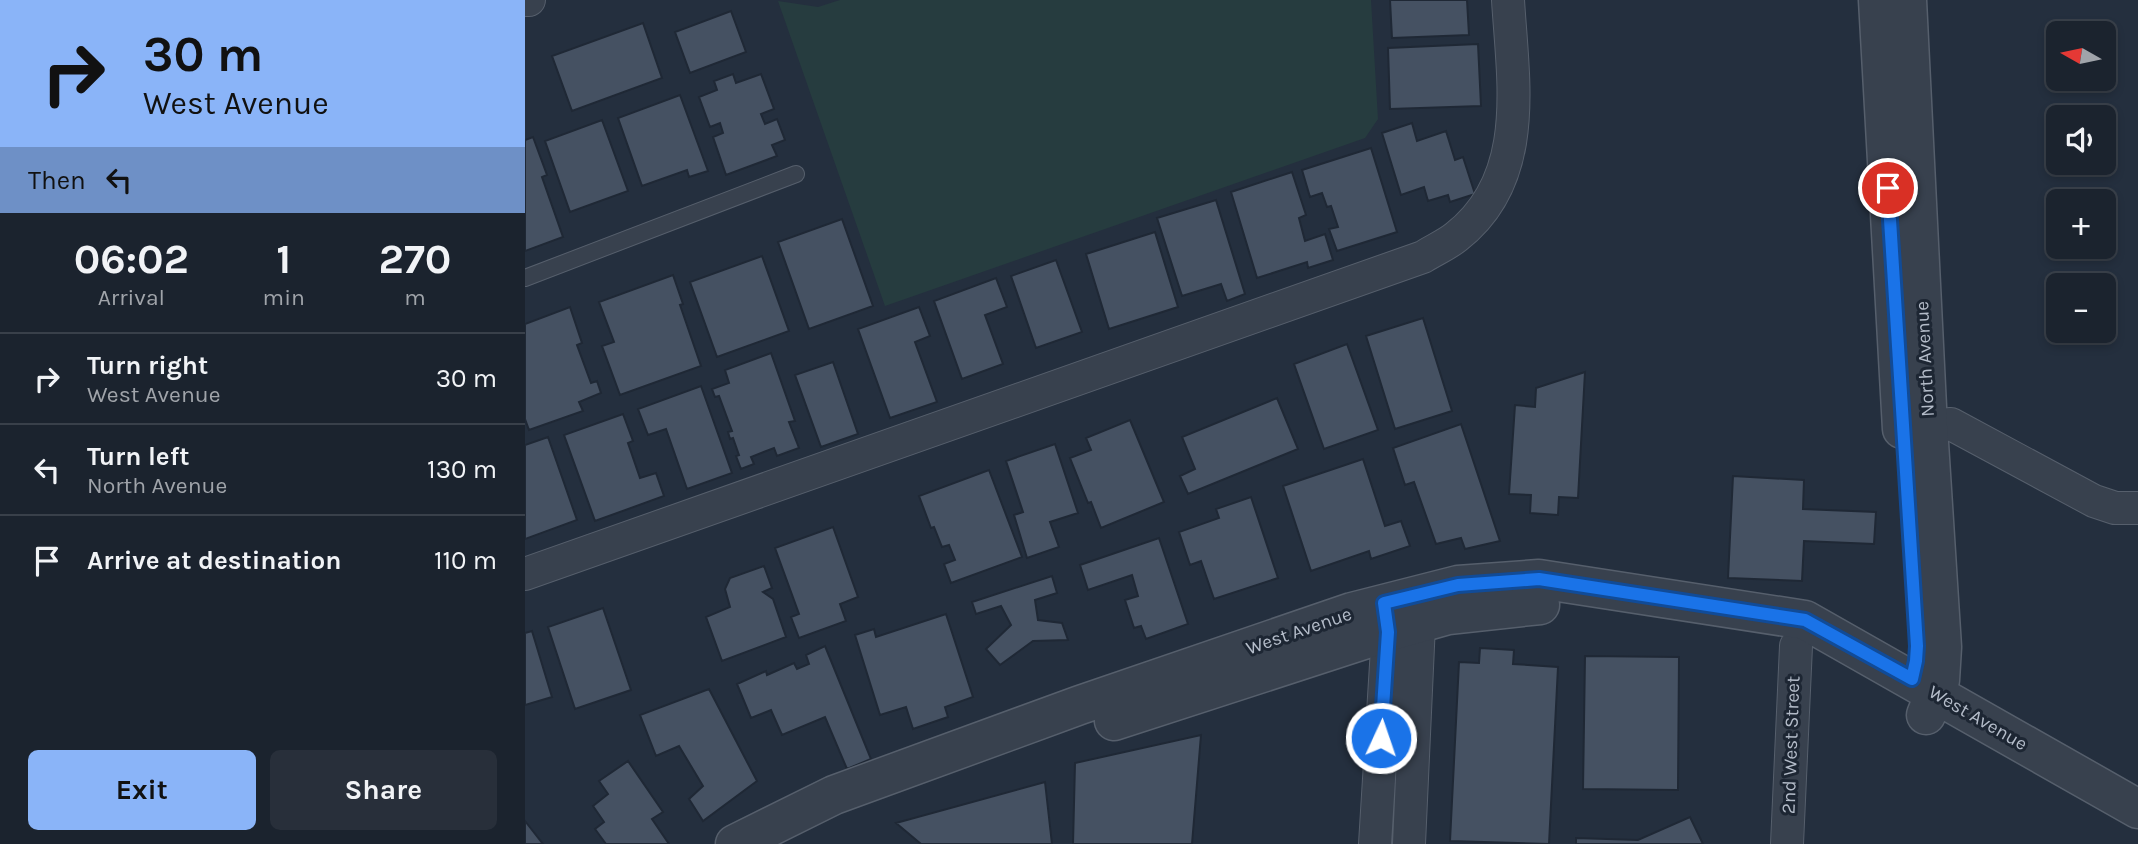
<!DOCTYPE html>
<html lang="en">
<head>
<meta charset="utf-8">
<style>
  body { margin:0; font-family:Karla,sans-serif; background:#282f3a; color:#f1f3f6; height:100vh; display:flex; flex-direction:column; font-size:26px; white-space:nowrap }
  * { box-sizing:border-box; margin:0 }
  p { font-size:23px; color:#a0a4aa }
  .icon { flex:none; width:38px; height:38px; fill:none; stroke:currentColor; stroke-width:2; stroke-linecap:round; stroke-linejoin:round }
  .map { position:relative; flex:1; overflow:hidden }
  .side { display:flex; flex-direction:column; background:#1b232e; width:525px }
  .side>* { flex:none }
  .hud { background:#8ab4f8; color:#111; overflow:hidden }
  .needle { width:46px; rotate:279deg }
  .buttons { position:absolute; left:1521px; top:21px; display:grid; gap:14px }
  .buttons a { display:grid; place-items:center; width:70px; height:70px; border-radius:10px; background:#1b232e; box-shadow:0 4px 10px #0003,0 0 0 2px #39404a; font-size:35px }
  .pin { position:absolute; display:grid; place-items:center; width:60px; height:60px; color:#fff; margin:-30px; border:4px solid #fff; border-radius:50%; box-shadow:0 2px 7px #0007 }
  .me { position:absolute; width:77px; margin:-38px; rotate:3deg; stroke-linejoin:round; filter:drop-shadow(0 0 5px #0008) }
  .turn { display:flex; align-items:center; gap:24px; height:147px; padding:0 28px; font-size:32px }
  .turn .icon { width:91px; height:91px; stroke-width:2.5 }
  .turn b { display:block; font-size:49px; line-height:60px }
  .then { display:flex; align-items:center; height:66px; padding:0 28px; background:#0003; gap:14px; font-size:26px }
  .eta { display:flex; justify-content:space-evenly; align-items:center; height:119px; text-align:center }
  .eta b { font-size:42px; font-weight:700; line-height:49px }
  .button { display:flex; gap:14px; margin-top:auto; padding:14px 28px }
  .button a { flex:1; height:80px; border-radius:10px; background:#8ab4f8; color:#111; font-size:28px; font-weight:700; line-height:80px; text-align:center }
  .button a+a { background:#282f3a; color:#f1f3f6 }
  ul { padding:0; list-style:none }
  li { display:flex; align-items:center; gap:21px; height:91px; padding:0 28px; border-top:2px solid #39404a }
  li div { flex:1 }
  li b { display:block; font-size:26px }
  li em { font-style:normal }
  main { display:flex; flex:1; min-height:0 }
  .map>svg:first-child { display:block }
  .green { fill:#263c3f }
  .building { fill:#455162; stroke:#1f2835; stroke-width:2 }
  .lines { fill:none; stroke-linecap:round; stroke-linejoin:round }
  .service-casing { stroke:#565f6c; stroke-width:18 }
  .minor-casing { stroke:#565f6c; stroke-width:34 }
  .tertiary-casing { stroke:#565f6c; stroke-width:41 }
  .service { stroke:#38414e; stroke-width:16 }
  .minor { stroke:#38414e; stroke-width:32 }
  .tertiary { stroke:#38414e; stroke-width:38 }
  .route-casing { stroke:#114b97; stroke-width:18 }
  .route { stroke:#1a73e8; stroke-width:12 }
  .labels { text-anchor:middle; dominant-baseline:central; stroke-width:6; stroke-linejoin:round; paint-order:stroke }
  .street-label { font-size:19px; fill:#b4bcc9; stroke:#1d2633 }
</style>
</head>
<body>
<main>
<section class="side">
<div class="hud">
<div class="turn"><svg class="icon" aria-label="right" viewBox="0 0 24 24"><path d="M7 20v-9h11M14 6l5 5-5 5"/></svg><div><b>30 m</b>West Avenue</div></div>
<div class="then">Then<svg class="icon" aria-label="left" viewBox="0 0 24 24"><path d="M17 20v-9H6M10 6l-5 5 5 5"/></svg></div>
</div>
<div class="eta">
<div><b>06:02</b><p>Arrival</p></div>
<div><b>1</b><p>min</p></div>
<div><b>270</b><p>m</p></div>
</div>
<ul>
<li><svg class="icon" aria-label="right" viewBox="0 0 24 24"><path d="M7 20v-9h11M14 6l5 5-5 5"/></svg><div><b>Turn right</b><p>West Avenue</p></div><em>30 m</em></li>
<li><svg class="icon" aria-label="left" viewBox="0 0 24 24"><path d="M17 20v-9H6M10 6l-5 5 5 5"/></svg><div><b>Turn left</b><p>North Avenue</p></div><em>130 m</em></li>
<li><svg class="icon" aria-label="arrive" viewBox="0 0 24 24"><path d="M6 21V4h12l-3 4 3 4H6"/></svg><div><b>Arrive at destination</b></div><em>110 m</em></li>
</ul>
<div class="button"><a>Exit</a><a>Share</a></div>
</section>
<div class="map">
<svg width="1613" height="844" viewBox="0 0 1613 844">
  <rect width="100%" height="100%" fill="#242f3e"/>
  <path class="green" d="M 315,0 L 846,0 L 853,119 L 840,138 L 360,306 L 253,1 L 293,7 Z"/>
  <path class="building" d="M 865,0 L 942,0 L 944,35 L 867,38 Z
    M 206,11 L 221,52 L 165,73 L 150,32 Z
    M 118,23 L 137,78 L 47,111 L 27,56 Z
    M 953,44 L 956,106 L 865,109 L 863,48 Z
    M 208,74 L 211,83 L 236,74 L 249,109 L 236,114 L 240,124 L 252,119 L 260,140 L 247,145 L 252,156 L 201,175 L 188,137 L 198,133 L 195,123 L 185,127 L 174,97 L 192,90 L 189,81 Z
    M 155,95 L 183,171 L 164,177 L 162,170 L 117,186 L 93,118 Z
    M 77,120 L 103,191 L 45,212 L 20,141 Z
    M 887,123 L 892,141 L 921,131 L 930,160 L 938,157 L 950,194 L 925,202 L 923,195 L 903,201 L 899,187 L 876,195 L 857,133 Z
    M 8,137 L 22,175 L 17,177 L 38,237 L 0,251 L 0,140 Z
    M 846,148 L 872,232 L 812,251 L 804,229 L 813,227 L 806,206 L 802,207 L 797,193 L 785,197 L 777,170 Z
    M 767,172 L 781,215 L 774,218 L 780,241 L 800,234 L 808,260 L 783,268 L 782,262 L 732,278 L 706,192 Z
    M 691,200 L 720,294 L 702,301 L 696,284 L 657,296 L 632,218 Z
    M 317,219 L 348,306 L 284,329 L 253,242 Z
    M 630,232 L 653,307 L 584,329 L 561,254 Z
    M 237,256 L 264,331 L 192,357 L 165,282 Z
    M 531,260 L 557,332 L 511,348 L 486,276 Z
    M 148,275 L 158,304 L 155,305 L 176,366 L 95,395 L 77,346 L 89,342 L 74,302 Z
    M 471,278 L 482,307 L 460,315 L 478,364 L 437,379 L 409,301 Z
    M 45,307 L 57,343 L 52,345 L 66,383 L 72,381 L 76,393 L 54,402 L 58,411 L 4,430 L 0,419 L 0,324 Z
    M 394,307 L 405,336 L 390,342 L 412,402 L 365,418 L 333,329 Z
    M 898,318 L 927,411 L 870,429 L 841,336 Z
    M 822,344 L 853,430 L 799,449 L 769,364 Z
    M 246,353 L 270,421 L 264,422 L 274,448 L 252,456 L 249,448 L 226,457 L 229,464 L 216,469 L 211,456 L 214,455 L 208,438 L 205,439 L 203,432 L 207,431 L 194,396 L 190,397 L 187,389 L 204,383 L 200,370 Z
    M 308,362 L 333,434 L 296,447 L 270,375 Z
    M 1060,372 L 1053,498 L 1034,497 L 1033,515 L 1005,513 L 1006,495 L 984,494 L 990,405 L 1010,407 L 1011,388 Z
    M 176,386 L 207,473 L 162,489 L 141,429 L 123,435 L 113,409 Z
    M 752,398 L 773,449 L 663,494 L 655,476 L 670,469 L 657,437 Z
    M 98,414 L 108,441 L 103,443 L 115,478 L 131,473 L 139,496 L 70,521 L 39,435 Z
    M 605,420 L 639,502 L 576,528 L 566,502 L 563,503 L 545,458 L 566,450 L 561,438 Z
    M 936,424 L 975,541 L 940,549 L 936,538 L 911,544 L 889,482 L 880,485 L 868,448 Z
    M 23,437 L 52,520 L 0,539 L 0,445 Z
    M 530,444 L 553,513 L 525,522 L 534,547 L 502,558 L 489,515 L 498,512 L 481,461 Z
    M 838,459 L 860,526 L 876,521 L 885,546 L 846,559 L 844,551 L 786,571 L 758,486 Z
    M 464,470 L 497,557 L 426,583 L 419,564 L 430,560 L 424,545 L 417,547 L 409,527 L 406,528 L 394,496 Z
    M 1208,476 L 1279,480 L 1278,509 L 1351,512 L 1349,544 L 1279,541 L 1277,581 L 1203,578 Z
    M 726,497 L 753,578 L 689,599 L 676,561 L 665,565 L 654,532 L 694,518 L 691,509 Z
    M 308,527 L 333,597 L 315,604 L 321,621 L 274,638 L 266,617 L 274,614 L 250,548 Z
    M 634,538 L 663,624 L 621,639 L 616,626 L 609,628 L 600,600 L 613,596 L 607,575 L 563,590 L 555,565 Z
    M 239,566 L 247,588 L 238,592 L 248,599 L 261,637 L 197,661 L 181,617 L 205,607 L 200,589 L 205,578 Z
    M 527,576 L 532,593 L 510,600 L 513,620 L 537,623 L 543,640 L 508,641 L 475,665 L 461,649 L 486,625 L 476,606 L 451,614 L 447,602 Z
    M 78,608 L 106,690 L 50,709 L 23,627 Z
    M 421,614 L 448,697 L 420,707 L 423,717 L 388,729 L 381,707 L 355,715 L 330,635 L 349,629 L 351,637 Z
    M 7,631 L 27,697 L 0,705 L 0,633 Z
    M 300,646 L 346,759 L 322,769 L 300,717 L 257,735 L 246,710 L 226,718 L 212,684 L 241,671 L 242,675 L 269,663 L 272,669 L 284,664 L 281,655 Z
    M 955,648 L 989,650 L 988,664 L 1033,667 L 1024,844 L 925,841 L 934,662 L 954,663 Z
    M 1060,656 L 1154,657 L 1153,790 L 1058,789 Z
    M 184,689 L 232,781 L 178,821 L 164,799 L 178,786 L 154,746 L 131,756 L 115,715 Z
    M 676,735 L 667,844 L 548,844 L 550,763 Z
    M 103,761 L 138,812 L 127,819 L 144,844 L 81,844 L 70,829 L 79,822 L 68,806 L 83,794 L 74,781 Z
    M 520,782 L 527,844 L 396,844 L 371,823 Z
    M 1165,817 L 1178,844 L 1051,844 L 1051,838 L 1113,840 Z
    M 0,821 L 18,844 L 0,844 Z"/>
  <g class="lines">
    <defs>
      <path id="service" d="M 0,278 L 271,174"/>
      <path id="minor" d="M 0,0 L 4,0
        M 1381,429 L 1426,424 L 1569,501 L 1590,508 L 1613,508
        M 0,574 L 898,257 C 909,250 921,245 931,237 C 1006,179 988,82 983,0
        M 850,844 L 863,632 L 860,611
        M 884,844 L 895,602
        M 1262,844 L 1271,646"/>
      <path id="tertiary" d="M 1353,0 L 1377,429
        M 1382,0 L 1403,427 L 1417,647 L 1415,680 L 1401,715
        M 589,721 L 863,632 L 923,615 L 1015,605
        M 210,844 L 309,795 L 555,705 L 827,612 L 933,585 L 1014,579 L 1280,620 L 1613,809"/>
    </defs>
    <use href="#service" class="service-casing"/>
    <use href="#minor" class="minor-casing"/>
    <use href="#tertiary" class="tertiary-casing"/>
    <use href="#service" class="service"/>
    <use href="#minor" class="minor"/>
    <use href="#tertiary" class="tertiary"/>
  </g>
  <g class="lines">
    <defs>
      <path id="route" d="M 856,738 L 863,632 L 859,603 L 933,585 L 1014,579 L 1280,620 L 1387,679 L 1391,661 L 1392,646 L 1363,188"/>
    </defs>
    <use href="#route" class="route-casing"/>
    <use href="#route" class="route"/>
  </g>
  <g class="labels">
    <g class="street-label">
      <text transform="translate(1400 359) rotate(-93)">North Avenue</text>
      <text transform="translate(774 631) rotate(-19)">West Avenue</text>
      <text transform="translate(1453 718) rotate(30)">West Avenue</text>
      <text transform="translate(1266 745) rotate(-88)">2nd West Street</text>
    </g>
  </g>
</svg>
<div class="buttons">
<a><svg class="needle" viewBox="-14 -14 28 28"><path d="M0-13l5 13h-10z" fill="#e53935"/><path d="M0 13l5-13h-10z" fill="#a0a4aa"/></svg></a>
<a><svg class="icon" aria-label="sound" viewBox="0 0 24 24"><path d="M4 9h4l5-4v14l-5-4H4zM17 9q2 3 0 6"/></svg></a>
<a>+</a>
<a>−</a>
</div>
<div class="pin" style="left:1363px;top:188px;background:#d93025"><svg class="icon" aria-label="arrive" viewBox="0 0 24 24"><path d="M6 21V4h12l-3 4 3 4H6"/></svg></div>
<svg class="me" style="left:856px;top:738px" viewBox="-20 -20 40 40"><circle r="17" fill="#1a73e8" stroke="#fff" stroke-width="3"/><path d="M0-11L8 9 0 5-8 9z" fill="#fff"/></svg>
</div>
</main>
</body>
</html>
